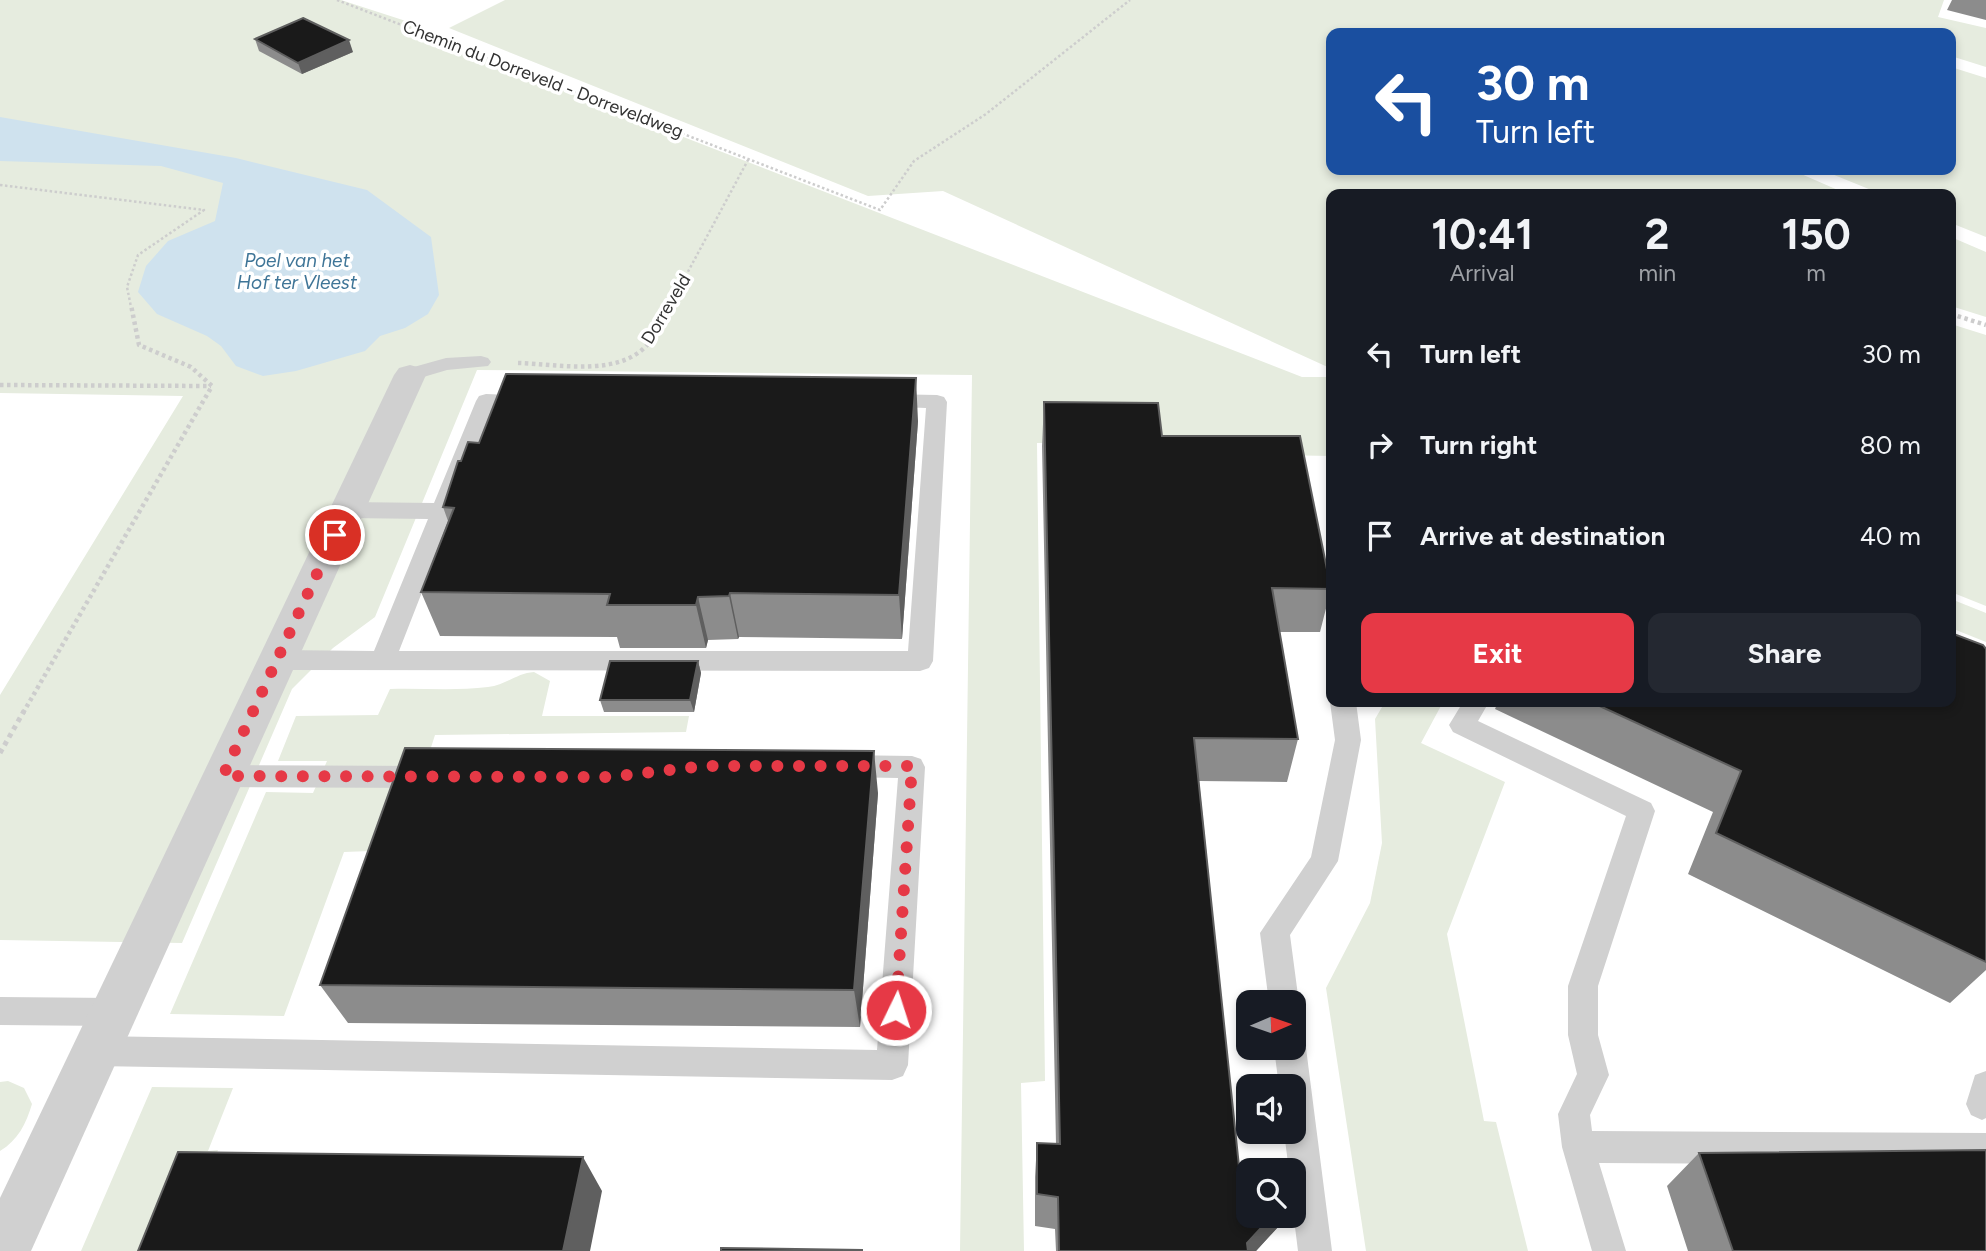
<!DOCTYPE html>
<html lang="en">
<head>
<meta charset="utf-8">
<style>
  body { margin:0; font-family:Figtree,sans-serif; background:#242831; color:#f1f3f6; height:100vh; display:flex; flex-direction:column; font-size:26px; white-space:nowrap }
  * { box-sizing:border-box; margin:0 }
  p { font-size:23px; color:#9ea1a6 }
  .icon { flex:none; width:38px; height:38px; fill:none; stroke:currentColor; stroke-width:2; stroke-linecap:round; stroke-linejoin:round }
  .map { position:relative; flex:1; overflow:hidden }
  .drawer { position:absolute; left:1326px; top:189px; width:630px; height:518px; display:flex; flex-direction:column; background:#171b24; border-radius:14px; box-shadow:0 4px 10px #0003 }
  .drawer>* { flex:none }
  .banner { position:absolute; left:1326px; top:28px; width:630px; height:147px; border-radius:14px; box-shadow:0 4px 10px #0003; background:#1a4fa0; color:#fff; overflow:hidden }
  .needle { width:46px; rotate:88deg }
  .tools { position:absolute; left:1236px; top:990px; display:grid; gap:14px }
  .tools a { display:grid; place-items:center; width:70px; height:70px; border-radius:14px; background:#171b24; box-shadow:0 4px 10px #0003; font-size:35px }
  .pin { position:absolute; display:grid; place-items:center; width:60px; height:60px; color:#fff; margin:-30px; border:4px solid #fff; border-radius:50%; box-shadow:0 2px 7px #0007 }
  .me { position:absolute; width:77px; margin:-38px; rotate:4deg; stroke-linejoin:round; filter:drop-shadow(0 0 5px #0008) }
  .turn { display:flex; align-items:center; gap:24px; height:147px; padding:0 35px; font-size:32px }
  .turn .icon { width:91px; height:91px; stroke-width:2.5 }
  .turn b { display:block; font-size:49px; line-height:60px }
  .eta { display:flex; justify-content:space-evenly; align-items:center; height:119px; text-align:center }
  .eta b { font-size:42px; font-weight:700; line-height:49px }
  .action { display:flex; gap:14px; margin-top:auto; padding:14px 35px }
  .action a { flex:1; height:80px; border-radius:14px; background:#e63946; color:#fff; font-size:28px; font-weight:700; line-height:80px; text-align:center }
  .action a+a { background:#242831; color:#f1f3f6 }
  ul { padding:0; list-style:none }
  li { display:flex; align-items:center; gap:21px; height:91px; padding:0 35px }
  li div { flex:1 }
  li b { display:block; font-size:26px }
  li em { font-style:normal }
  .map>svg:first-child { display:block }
  .green { fill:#e6ecdf }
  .water { fill:#cfe2ee }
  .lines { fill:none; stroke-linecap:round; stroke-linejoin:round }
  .path-far2 { stroke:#cdcdcd; stroke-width:2.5; stroke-dasharray:2.5 2.5; stroke-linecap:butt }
  .path-far1 { stroke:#cdcdcd; stroke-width:4.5; stroke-dasharray:3.5 3.5; stroke-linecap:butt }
  .path { stroke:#cdcdcd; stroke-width:5; stroke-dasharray:4.5 4.5; stroke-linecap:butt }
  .lane { fill:#d0d0d0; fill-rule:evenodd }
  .street { fill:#d0d0d0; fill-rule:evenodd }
  .wall { fill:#8c8c8c }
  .shaded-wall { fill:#5f5f5f }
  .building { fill:#1a1a1a; stroke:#5f5f5f; stroke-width:2 }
  .route { stroke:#e63946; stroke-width:12; stroke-dasharray:0 21.6 }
  .labels { text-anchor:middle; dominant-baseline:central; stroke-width:7; stroke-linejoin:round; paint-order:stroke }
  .far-street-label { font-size:18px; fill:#333; stroke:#fff }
  .far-water-label { font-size:19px; font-style:italic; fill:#3f7597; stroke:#fff }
</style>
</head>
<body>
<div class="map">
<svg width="1986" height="1251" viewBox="0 0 1986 1251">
  <rect width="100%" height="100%" fill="#fff"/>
  <path class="green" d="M 0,0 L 341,0 L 412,23 L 534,79 L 1302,377 L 1332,377 L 1332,456 L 1274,455 L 1157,443 L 1037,443 L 1045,1081 L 1021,1083 L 1024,1251 L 960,1251 L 972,375 L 477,370 L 375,617 L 333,648 L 292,689 L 182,943 L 0,940 L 0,695 L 183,396 L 0,393 Z
    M 505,0 L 1944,0 L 1938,17 L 1986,28 L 1986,67 L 1951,56 L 1951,33 L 1332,33 L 1332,170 L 1792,170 L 1847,194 L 1332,194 L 1332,369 L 943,191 L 868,196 L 449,28 Z
    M 1951,67 L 1986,78 L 1986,237 L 1951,223 L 1951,194 L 1881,194 L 1822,170 L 1951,170 Z
    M 1951,237 L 1986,252 L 1986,317 L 1951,306 Z
    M 1951,324 L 1986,335 L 1986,606 L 1951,592 Z
    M 1951,599 L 1986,613 L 1986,642 L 1951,628 Z
    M 534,672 L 550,681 L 542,716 L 689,716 L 686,732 L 435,735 L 398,850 L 344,852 L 284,1016 L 170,1014 L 266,792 L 313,793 L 327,761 L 278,761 L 296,716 L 378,715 L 390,689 C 422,688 456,691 488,687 C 506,685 517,673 534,672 Z
    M 1385,702 L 1443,702 L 1421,743 L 1505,782 L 1447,934 L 1484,1121 L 1496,1122 L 1528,1251 L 1366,1251 L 1326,988 L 1370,903 L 1382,843 L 1375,719 Z
    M 8,1081 L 24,1088 L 32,1104 C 26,1124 18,1140 0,1151 L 0,1082 Z
    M 152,1087 L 233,1088 L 208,1151 L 218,1150 L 179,1251 L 81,1251 Z"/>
  <path class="water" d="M 0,117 L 236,158 L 367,190 L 431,237 L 439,295 L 428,314 L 405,328 L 380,336 L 365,351 L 296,371 L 263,376 L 236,366 L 221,346 L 207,336 L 157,314 L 138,292 L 146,266 L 168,241 L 215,221 L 223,183 L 161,166 L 0,161 Z"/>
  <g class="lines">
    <path class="path-far2" d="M 337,0 L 880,210 L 914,161 L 986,114 L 1130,0
      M 0,185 L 204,210 L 138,255 L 127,287 L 131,307
      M 669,307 L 748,160"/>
    <path class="path-far1" d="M 1951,314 L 1986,325
      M 518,363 C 560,364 624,379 652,339 C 659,329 664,316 670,305
      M 0,385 L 211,386
      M 23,713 L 212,386 L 191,367 L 139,345 L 131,305"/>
    <path class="path" d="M 0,753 L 24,711"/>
    <path class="lane" d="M 481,356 L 488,358 L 491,362 L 488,366 L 447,370 L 410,381 L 403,380 L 400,375 L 403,370 L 446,358 Z
      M 486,394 L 533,396 L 536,401 L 533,406 L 494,408 L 399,651 L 908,651 L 926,408 L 878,406 L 875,401 L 878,396 L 885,394 L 937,395 L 944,397 L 947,402 L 933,661 L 929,668 L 920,671 L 277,670 L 268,667 L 264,660 L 268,653 L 277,650 L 374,651 L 428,519 L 347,518 L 339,516 L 336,510 L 339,504 L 347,502 L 434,503 L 476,401 L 479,396 Z
      M 1332,699 L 1332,702 L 1356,702 L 1361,740 L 1338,861 L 1290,935 L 1299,1003 L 1293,1013 L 1293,1003 L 1269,1003 L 1260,933 L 1311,857 L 1335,740 L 1330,702 Z
      M 1463,702 L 1489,702 L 1478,721 L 1651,803 L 1655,811 L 1598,986 L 1598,1035 L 1609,1075 L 1590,1115 L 1592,1131 L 1986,1133 L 1986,1165 L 1599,1163 L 1626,1251 L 1592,1251 L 1562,1147 L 1558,1114 L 1577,1074 L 1568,1035 L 1568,986 L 1626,816 L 1453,732 L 1449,725 Z
      M 843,755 L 912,756 L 921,759 L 925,767 L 908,1065 L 903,1076 L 892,1080 L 96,1066 L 85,1061 L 80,1051 L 85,1041 L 96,1036 L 877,1050 L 898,778 L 843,777 L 834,774 L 830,766 L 834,758 Z
      M 223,765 L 429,766 L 439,769 L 442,777 L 439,785 L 429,788 L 223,787 L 214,784 L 210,776 L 214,768 Z
      M 0,997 L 114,998 L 125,1002 L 129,1012 L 125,1022 L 114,1026 L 0,1025 Z
      M 1293,1035 L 1301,1038 L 1306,1048 L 1332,1251 L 1298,1251 L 1293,1211 L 1293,1171 L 1289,1171 L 1284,1132 L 1293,1132 L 1293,1087 L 1279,1087 L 1274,1048 L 1293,1048 Z
      M 1986,1071 L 1986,1118 L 1982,1120 L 1971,1115 L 1966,1104 L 1975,1075 Z"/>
    <path class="street" d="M 410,365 L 421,368 L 426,375 L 31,1251 L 0,1251 L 0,1198 L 394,375 L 399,368 Z"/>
  </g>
  <path class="wall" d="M 1952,0 L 1986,0 L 1986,20 L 1947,10 Z
    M 255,39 L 353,52 L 302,74 L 259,51 Z
    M 1044,402 L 1162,436 L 1331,589 L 1320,632 L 1280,632 L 1298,739 L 1287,782 L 1199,781 L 1242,1195 L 1248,1216 L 1284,1216 L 1279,1226 L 1256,1251 L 1056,1251 L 1055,1229 L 1035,1226 L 1035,1177 L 1037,1143 L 1056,1144 L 1042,446 Z
    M 918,421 L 902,639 L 739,637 L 738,639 L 708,640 L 706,648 L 620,648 L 617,637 L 440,636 L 421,592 L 448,521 L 443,507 L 461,461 L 479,443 Z
    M 1984,648 L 1986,649 L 1986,970 L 1950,1003 L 1688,874 L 1713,812 L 1495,709 L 1498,702 L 1951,702 Z
    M 698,661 L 701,673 L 694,712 L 604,712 L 600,700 Z
    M 878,793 L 860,1027 L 348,1023 L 320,985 Z
    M 1699,1153 L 1986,1251 L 1688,1251 L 1667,1186 Z"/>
  <path class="shaded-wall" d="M 349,40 L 353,52 L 302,74 L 298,63 Z
    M 916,378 L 918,421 L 902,639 L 899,595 Z
    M 730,593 L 739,637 L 738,639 L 729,596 Z
    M 698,597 L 708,640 L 706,648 L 696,605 Z
    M 698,661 L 701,673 L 694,712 L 690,700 Z
    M 874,751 L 878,793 L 860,1027 L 854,990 Z
    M 583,1157 L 602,1191 L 590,1251 L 563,1251 Z
    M 1272,1216 L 1284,1216 L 1279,1226 L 1256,1251 L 1244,1251 L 1247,1243 Z"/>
  <path class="building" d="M 303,18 L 349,40 L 298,63 L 255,39 Z
    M 506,374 L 916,378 L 899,595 L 730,593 L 729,596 L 698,597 L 696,605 L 607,605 L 610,594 L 421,592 L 454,508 L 443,507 L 458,461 L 461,461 L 468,442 L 479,443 Z
    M 1044,402 L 1158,403 L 1162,436 L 1300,436 L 1331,589 L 1272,588 L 1298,739 L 1194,738 L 1242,1195 L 1248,1195 L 1248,1216 L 1272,1216 L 1247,1243 L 1248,1251 L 1059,1251 L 1058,1197 L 1037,1194 L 1037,1143 L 1060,1144 Z
    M 1951,633 L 1983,645 L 1986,649 L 1986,962 L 1716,833 L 1741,771 L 1591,702 L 1951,702 Z
    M 610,661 L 698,661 L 690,700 L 600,700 Z
    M 405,748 L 874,751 L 854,990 L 320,985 Z
    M 1986,1150 L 1986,1251 L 1733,1251 L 1699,1153 Z
    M 178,1152 L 583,1157 L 563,1251 L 138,1251 Z
    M 721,1248 L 862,1250 L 862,1251 L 721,1251 Z"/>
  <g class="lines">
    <path class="route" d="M 335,535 L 223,776 L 609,777 L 704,766 L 912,766 L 896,1010"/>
  </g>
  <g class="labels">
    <g class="far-street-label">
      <text transform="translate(543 79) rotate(21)">Chemin du Dorreveld - Dorreveldweg</text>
      <text transform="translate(666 309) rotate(-59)">Dorreveld</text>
    </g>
    <g class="far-water-label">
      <text x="297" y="260">Poel van het<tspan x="297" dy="22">Hof ter Vleest</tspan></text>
    </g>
  </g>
</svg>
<div class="tools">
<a><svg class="needle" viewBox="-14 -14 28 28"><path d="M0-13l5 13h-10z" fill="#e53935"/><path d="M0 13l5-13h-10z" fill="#9ea1a6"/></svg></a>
<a><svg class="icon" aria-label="sound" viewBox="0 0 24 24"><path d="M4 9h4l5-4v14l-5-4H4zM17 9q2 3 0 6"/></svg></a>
<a><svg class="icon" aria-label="search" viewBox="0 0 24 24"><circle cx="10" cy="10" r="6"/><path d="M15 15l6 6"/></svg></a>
</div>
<div class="pin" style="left:335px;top:535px;background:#d93025"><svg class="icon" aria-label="arrive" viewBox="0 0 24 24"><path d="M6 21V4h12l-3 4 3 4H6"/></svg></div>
<svg class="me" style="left:896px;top:1010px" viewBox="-20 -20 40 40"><circle r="17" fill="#e63946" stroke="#fff" stroke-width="3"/><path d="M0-11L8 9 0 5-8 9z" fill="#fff"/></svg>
<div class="banner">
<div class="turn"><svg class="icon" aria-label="left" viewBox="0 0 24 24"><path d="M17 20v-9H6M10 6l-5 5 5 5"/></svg><div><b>30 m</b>Turn left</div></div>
</div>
<section class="drawer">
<div class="eta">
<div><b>10:41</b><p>Arrival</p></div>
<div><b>2</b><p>min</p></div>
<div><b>150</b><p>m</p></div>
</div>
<ul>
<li><svg class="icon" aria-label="left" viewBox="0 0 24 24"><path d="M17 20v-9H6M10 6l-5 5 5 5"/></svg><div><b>Turn left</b></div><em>30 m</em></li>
<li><svg class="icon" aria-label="right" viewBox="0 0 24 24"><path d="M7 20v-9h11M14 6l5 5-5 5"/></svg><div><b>Turn right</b></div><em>80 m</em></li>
<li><svg class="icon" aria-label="arrive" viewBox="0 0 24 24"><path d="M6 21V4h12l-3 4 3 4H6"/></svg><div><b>Arrive at destination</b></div><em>40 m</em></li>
</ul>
<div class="action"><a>Exit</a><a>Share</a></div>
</section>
</div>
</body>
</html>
